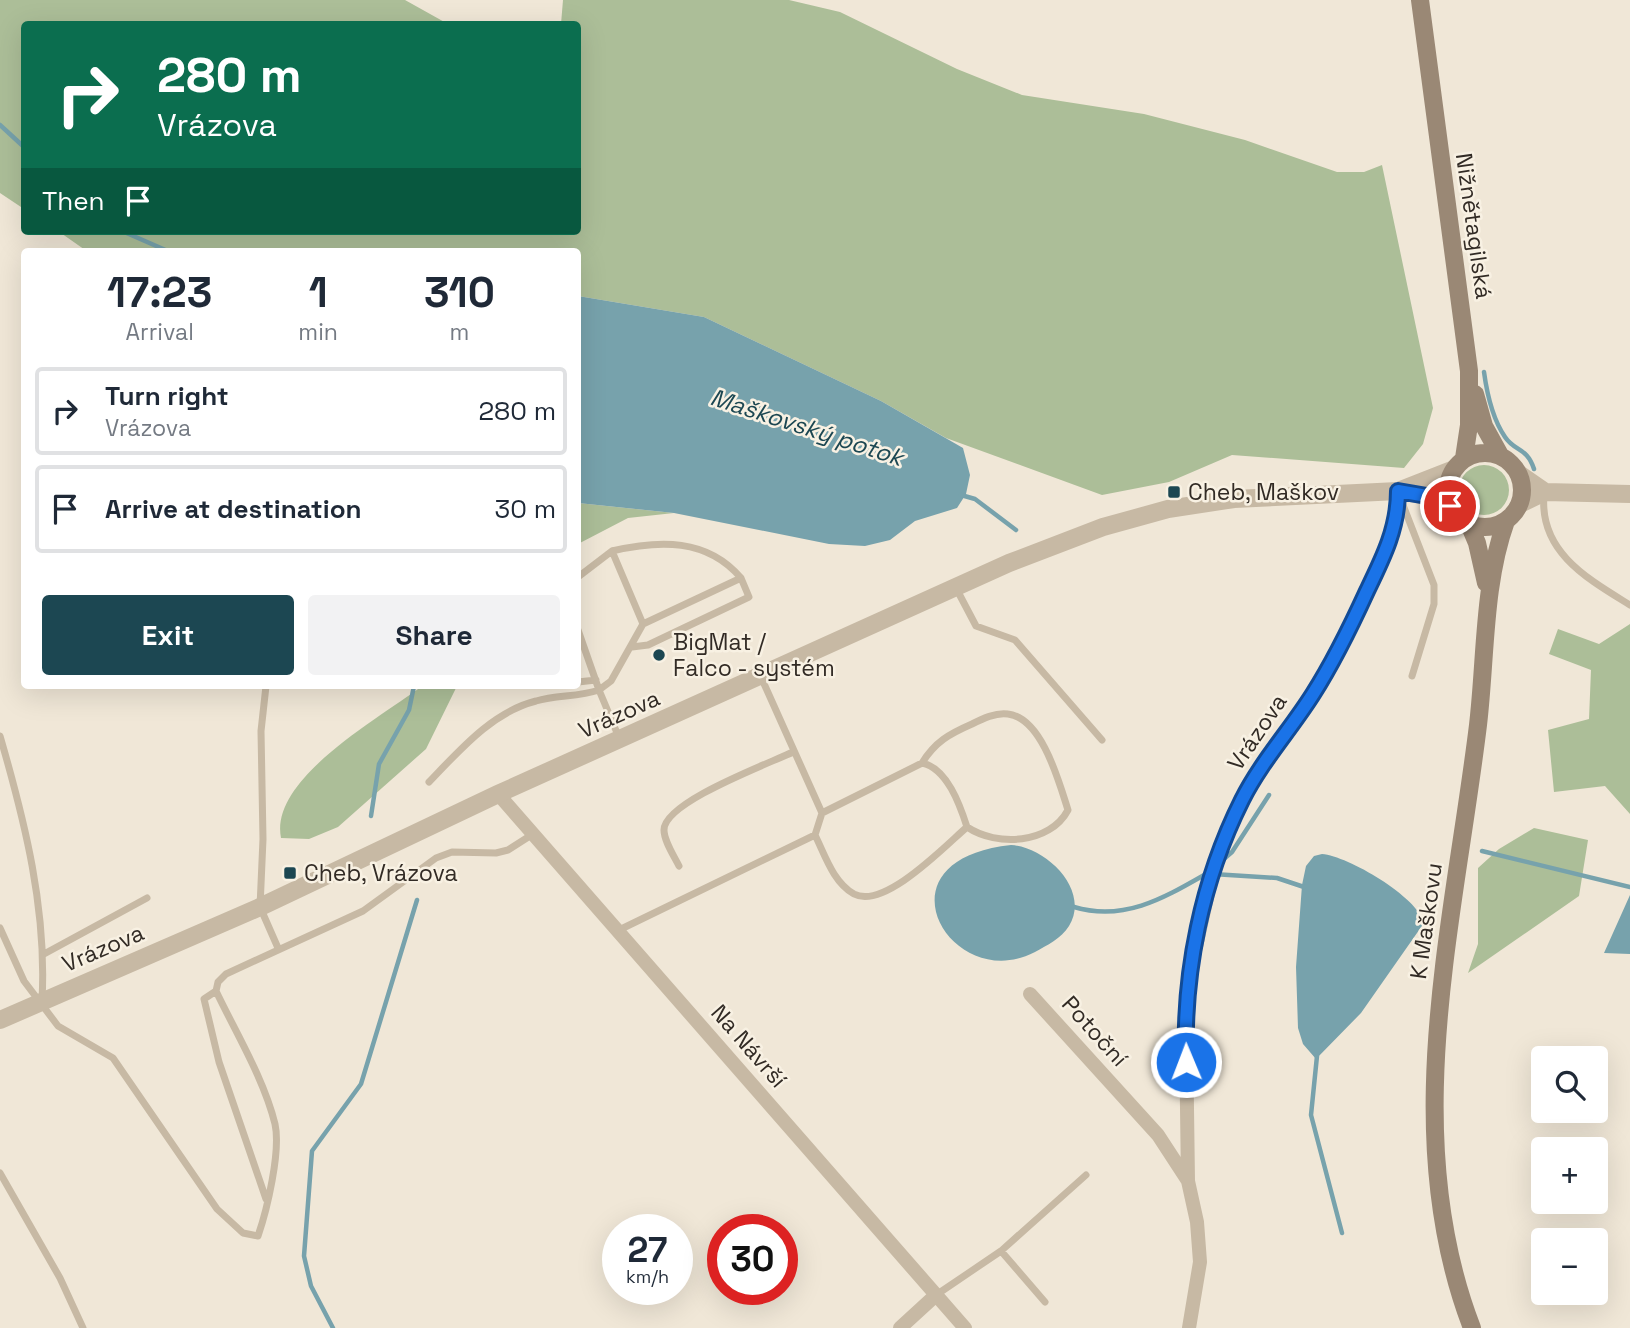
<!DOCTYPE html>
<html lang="en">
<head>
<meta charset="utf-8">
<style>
  body { margin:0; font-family:"Space Grotesk",sans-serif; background:#f2f2f3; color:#1f2937; height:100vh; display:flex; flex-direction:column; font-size:26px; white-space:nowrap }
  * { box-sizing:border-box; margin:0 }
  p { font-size:23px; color:#747a83 }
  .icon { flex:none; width:38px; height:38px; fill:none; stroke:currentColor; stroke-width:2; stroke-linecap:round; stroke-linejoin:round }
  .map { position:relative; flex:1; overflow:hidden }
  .details { position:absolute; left:21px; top:248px; width:560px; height:441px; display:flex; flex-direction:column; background:#fff; border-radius:7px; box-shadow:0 7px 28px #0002 }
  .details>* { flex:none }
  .guide { position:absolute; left:21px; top:21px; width:560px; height:214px; border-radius:7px; box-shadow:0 7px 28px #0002; background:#0b6e4f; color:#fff; overflow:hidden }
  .buttons { position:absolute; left:1531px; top:1046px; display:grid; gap:14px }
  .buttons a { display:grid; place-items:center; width:77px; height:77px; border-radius:7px; background:#fff; box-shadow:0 7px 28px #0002; font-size:35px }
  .speed { position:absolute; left:602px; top:1214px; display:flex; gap:14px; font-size:35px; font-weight:700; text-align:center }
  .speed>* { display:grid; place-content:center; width:91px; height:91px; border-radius:50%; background:#fff; box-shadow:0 7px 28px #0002; line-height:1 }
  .speed small { font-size:18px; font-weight:400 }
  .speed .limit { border:10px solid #d22; background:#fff; color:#111 }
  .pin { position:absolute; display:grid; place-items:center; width:60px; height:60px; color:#fff; margin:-30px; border:4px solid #fff; border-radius:50%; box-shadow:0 2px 7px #0007 }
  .me { position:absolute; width:77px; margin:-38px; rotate:359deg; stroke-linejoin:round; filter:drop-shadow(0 0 5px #0008) }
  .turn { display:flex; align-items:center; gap:24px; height:147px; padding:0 21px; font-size:32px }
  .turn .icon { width:91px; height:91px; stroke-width:2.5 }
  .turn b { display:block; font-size:49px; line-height:60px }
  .then { display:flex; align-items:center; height:66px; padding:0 21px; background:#0003; gap:14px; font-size:26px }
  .eta { display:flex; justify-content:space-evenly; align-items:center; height:119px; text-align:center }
  .eta b { font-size:42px; font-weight:700; line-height:49px }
  .action { display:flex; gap:14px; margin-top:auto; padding:14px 21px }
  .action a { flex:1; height:80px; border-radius:7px; background:#1c4752; color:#fff; font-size:28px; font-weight:700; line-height:80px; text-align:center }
  .action a+a { background:#f2f2f3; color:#1f2937 }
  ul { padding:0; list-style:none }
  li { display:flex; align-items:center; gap:21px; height:88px; margin:0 14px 10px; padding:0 7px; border:4px solid #e0e1e3; border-radius:7px }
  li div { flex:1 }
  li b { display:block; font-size:26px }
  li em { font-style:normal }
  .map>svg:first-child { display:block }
  .green { fill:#acbe98 }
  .water { fill:#77a2ac }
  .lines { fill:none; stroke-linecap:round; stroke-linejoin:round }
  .stream { stroke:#77a2ac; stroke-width:4.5 }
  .service { stroke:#c7b9a4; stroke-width:7 }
  .minor { stroke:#c7b9a4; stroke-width:14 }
  .tertiary { stroke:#c7b9a4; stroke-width:18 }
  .secondary { stroke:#9a8875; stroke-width:18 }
  .route-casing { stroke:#114b97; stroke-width:18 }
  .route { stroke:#1a73e8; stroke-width:12 }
  .poi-dot { fill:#1c4752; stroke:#f8f1e3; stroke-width:2.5 }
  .labels { text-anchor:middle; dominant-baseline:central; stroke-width:5; stroke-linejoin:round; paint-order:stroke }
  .street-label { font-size:23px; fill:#322b25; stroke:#f8f1e3 }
  .poi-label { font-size:23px; fill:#322b25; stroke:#f8f1e3; text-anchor:start }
  .water-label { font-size:24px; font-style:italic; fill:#1c4752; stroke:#f8f1e3 }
</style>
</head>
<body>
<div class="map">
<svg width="1630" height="1328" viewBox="0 0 1630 1328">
  <rect width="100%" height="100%" fill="#f0e7d7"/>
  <path class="green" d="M 0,0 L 405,0 L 448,24 L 24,24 L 24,209 L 0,193 Z
    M 563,0 L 789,0 L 840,12 L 957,69 L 1022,95 L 1144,114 L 1245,140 L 1337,172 L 1364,172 L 1382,165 L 1433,408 L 1423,444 L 1404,468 L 1232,455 L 1169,482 L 1102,495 L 946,438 L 881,401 L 704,317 L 578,296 L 578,252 L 88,252 L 58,231 L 578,231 L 578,24 L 561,24 Z
    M1459 490a25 25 0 1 1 50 0a25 25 0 1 1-50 0Z
    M 578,503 L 674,513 L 628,518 L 578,544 Z
    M 1630,624 L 1630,814 L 1605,786 L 1554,792 L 1548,730 L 1589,719 L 1591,670 L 1549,654 L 1558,629 L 1599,644 Z
    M 422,686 L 457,686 L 426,749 L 338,827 L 309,839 L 281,838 C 269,778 382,717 422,686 Z
    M 1534,828 L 1588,840 L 1579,896 L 1468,973 L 1478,944 L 1478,868 L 1499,849 Z"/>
  <path class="water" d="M 578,296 L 704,317 L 881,401 L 963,448 L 970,475 L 966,494 L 957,508 L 915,521 L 890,540 L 865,546 L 829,544 L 674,513 L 578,503 Z
    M 1011,845 C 1046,847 1091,890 1069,926 C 1061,939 1047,945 1035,952 C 952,996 870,860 1011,845 Z
    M 1322,854 C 1348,856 1418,897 1424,923 L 1361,1013 L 1316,1059 L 1303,1044 L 1298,1028 L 1296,967 L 1302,885 L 1306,866 L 1314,856 Z
    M 1630,895 L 1630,954 L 1604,953 Z"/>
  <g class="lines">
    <path class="stream" d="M 0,125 L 24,147
      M 122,231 L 170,252
      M 1484,372 C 1487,394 1492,418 1505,437 C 1515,452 1527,447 1534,469
      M 961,495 L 975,499 L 1016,530
      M 371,816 L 379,764 L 409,710 L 414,686
      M 1482,851 L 1630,887
      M 1218,864 L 1232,852 L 1269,795
      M 1213,874 L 1277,878 L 1304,887
      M 1074,907 C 1124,922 1164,898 1206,874
      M 1317,1056 L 1311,1115 L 1342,1233
      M 333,1328 L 311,1286 L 304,1256 L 312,1151 L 361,1084 L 417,900"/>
    <path class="service" d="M 1544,495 C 1539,552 1588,579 1630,605
      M 1403,505 L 1434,585 L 1434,604 L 1412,676
      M 578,577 L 612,551
      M 956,588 L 976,626 L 1015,640 L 1102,740
      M 643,624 L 612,551 C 659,540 707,538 741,578
      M 761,677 L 822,813
      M 578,682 L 596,680
      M 266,686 L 261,731 L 263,839 L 260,907 L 278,948
      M 0,736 C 25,822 47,910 42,1000
      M 620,740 L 599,690 L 611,681 L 643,624 L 741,578 L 749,597 L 648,645 L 632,647
      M 922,763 C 947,768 960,805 967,827 C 945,846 884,910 854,894 C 833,882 825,855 815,835 L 822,813 Z
      M 922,763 C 935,742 949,734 972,724 C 982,719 996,712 1008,714 C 1042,718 1059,782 1068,810 C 1050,844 997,847 967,827
      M 429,782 C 459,751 492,712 536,701 C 557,695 578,697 599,690 L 578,630
      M 679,866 C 674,856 664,841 664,830 C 664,802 768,764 793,752
      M 0,928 L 24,981 L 58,1026 L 113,1058 L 217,1209 L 243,1233 L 258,1236 C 267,1210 281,1151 275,1124 C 264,1079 236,1033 216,991 L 218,982 L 226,974 L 363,911 L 436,858 L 452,852 L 496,853 L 508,850 L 533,834
      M 617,931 L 815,835
      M 44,954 L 147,898
      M 216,991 L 204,999 L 219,1062 L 266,1199
      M 0,1173 L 60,1278 L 83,1328
      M 1001,1251 L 1045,1302
      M 936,1295 L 1001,1251 L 1086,1175"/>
    <path class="minor" d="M 498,794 L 965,1328
      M 1030,994 L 1158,1135 L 1188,1181 L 1197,1222 L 1200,1262 L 1189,1328
      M 1188,1181 L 1186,1036 L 1189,978 L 1216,857 L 1243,797 L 1314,693 L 1348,631 L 1387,550 L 1398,515 L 1398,491
      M 900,1328 L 936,1295"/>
    <path class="tertiary" d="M 1519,474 L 1545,492
      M 1401,490 L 1452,470
      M 1520,504 L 1545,492 L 1630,494
      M 0,1020 L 260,907 L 498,794 L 1009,563 L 1103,527 L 1168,509 L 1234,499 L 1398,491 L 1427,496 L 1450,506"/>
    <path class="secondary" d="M 1420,0 L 1469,371 L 1469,425 L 1464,458
      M 1475,394 L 1484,426 L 1500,455
      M1448 490a37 37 0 1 1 74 0a37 37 0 1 1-74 0Z
      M 1469,524 L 1477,543 L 1486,583
      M 1472,1328 C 1397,1134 1454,923 1478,725 C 1486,657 1483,585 1506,521"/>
  </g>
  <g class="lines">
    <defs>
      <path id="route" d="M 1186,1062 C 1183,972 1202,880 1242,800 C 1261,762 1291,729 1313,694 C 1334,661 1351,626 1367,591 C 1383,558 1398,528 1398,491 L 1427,496 L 1450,506"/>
    </defs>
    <use href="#route" class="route-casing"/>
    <use href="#route" class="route"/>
  </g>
  <g class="poi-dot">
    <rect x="1167" y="485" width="14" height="14" rx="3.5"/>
    <circle cx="659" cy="655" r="7"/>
    <rect x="283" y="866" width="14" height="14" rx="3.5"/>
  </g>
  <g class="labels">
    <g class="street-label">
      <text transform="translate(1474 226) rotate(82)">Nižnětagilská</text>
      <text transform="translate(619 714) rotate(-24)">Vrázova</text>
      <text transform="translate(1257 732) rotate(-56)">Vrázova</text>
      <text transform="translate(1426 921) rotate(-82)">K Maškovu</text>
      <text transform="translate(103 948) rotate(-23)">Vrázova</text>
      <text transform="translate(1095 1031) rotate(48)">Potoční</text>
      <text transform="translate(749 1046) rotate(49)">Na Návrší</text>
    </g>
    <g class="poi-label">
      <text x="1188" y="492">Cheb, Maškov</text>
      <text x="673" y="642">BigMat /<tspan x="673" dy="26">Falco - systém</tspan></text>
      <text x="304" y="873">Cheb, Vrázova</text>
    </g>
    <g class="water-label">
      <text transform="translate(807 427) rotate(18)">Maškovský potok</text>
    </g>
  </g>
</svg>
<div class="buttons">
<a><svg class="icon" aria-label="search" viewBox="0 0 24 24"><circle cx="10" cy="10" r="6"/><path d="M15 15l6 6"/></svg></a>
<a>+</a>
<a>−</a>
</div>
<div class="speed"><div>27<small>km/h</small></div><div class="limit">30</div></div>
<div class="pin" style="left:1450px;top:506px;background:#d93025"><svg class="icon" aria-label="arrive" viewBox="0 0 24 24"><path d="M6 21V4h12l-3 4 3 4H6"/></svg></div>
<svg class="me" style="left:1186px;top:1062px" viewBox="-20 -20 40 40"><circle r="17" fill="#1a73e8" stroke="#fff" stroke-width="3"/><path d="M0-11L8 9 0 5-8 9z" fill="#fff"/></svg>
<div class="guide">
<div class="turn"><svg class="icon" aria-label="right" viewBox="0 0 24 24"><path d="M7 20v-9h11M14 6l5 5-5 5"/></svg><div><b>280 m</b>Vrázova</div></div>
<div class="then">Then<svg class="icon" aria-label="arrive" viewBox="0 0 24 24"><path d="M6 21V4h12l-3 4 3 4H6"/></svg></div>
</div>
<section class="details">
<div class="eta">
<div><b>17:23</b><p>Arrival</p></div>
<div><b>1</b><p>min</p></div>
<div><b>310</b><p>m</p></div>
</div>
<ul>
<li><svg class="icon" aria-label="right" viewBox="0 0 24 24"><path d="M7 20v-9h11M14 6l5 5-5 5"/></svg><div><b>Turn right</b><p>Vrázova</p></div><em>280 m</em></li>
<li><svg class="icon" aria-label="arrive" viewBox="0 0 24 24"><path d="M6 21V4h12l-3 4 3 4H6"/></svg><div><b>Arrive at destination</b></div><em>30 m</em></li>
</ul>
<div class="action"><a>Exit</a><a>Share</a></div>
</section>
</div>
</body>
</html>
